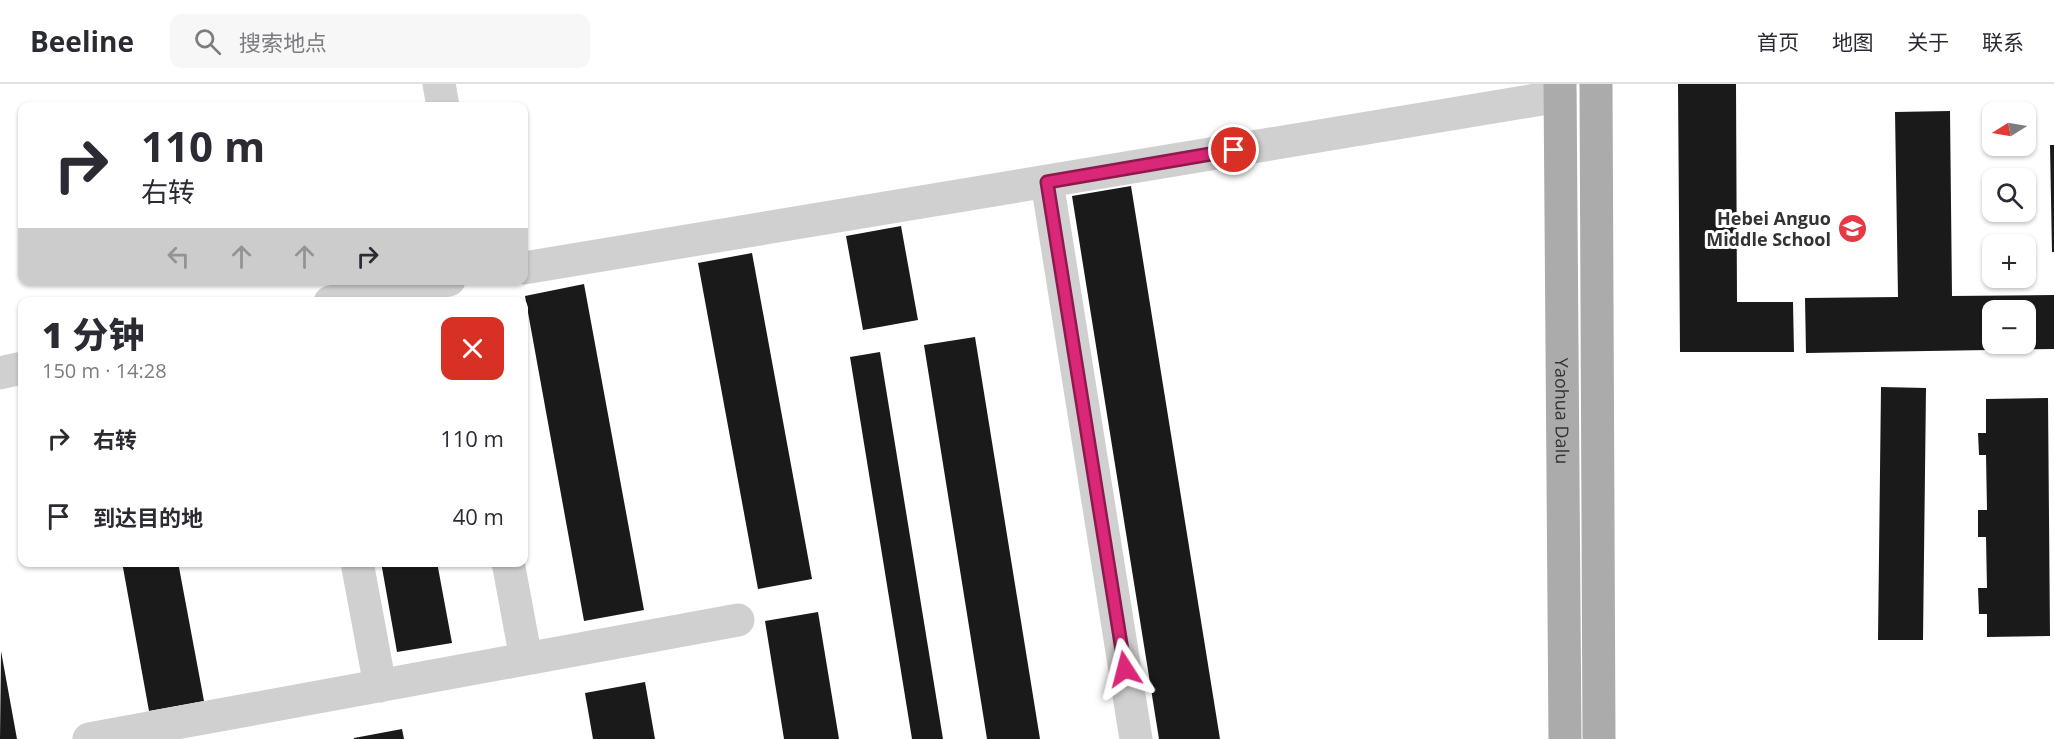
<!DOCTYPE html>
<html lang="zh">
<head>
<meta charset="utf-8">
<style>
  body { margin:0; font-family:"Open Sans","Noto Sans SC",sans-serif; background:#f7f7f7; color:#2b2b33; height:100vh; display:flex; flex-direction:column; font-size:22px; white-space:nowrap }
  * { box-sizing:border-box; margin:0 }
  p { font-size:20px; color:#7c7c81 }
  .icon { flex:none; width:33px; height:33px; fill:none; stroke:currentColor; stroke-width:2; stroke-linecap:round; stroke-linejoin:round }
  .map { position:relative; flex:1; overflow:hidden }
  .sheet { position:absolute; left:18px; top:213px; width:510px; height:270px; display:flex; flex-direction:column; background:#fff; border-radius:12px; box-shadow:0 2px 4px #0004 }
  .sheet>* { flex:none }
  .banner { position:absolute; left:18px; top:18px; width:510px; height:183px; border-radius:12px; box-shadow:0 2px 4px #0004; background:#fff; color:#2b2b33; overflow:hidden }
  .needle { width:39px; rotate:259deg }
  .tools { position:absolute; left:1982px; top:18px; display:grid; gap:12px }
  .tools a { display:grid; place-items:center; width:54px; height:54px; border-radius:12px; background:#fff; box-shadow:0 2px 4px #0004; font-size:30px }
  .pin { position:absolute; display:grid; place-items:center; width:51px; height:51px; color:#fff; margin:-26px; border:3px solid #fff; border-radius:50%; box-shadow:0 2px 6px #0007 }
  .me { position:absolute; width:66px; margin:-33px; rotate:351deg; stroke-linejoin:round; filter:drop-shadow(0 0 4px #0008) }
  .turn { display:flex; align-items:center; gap:21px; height:126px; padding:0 24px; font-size:27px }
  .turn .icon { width:78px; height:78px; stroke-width:2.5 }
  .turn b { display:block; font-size:42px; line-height:51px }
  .lanes { display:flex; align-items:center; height:57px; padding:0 24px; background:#0003; justify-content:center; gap:30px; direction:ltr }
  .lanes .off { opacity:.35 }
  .round { display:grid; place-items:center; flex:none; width:63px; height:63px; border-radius:12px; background:#f7f7f7 }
  .headline { display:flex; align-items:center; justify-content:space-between; height:102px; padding:0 24px }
  h1 { font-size:36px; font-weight:800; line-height:45px }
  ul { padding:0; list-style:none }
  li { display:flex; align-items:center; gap:18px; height:78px; padding:0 24px }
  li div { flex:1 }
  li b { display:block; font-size:22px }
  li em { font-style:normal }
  header { display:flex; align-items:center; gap:36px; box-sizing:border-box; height:84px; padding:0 30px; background:#fff; border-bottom:2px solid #e1e1e2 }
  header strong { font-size:28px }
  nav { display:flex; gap:33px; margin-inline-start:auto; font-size:21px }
  .search { width:420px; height:54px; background:#f7f7f7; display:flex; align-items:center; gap:15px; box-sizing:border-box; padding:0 21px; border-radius:12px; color:#7c7c81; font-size:22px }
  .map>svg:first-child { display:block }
  .building { fill:#1a1a1a; fill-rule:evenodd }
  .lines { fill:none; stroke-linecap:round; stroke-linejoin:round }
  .minor { stroke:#d0d0d0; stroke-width:33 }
  .major { stroke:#ababab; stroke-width:33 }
  .route-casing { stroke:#8e194d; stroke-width:15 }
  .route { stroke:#db2777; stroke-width:10 }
  .labels { text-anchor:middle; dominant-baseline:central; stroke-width:6; stroke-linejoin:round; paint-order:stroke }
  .poi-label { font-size:18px; font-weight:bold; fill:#333; stroke:#fff; text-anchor:end }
  .street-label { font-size:18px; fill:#333; stroke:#fff }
</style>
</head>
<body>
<header>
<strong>Beeline</strong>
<div class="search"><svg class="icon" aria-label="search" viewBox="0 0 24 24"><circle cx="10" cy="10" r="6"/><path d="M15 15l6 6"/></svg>搜索地点</div>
<nav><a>首页</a><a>地图</a><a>关于</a><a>联系</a></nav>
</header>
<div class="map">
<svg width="2054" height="655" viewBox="0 0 2054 655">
  <rect width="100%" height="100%" fill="#fff"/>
  <path class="building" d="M 1678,0 L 1736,0 L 1737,218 L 1793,218 L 1794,268 L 1680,268 Z
    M 1950,27 L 1952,212 L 2054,211 L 2054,265 L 1806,269 L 1805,214 L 1898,213 L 1895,28 ZM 1992,226 L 2025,226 L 2025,260 L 1992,260 Z
    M 2050,61 L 2054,61 L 2054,168 L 2052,168 Z
    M 1131,102 L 1220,655 L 1159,655 L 1072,112 Z
    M 901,142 L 918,236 L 863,246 L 846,152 Z
    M 752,169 L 812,495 L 758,505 L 698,179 Z
    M 584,200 L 644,526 L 584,537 L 525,212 Z
    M 975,253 L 1040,655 L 987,655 L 924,261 Z
    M 880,268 L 943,655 L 912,655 L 850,273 Z
    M 1881,303 L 1926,304 L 1923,556 L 1878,556 Z
    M 2048,314 L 2050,552 L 1987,553 L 1987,530 L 1979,530 L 1978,504 L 1987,504 L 1986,453 L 1978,453 L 1978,426 L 1987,426 L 1986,371 L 1979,371 L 1978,349 L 1986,349 L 1986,315 Z
    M 122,478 L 178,478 L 204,617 L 149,627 Z
    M 381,478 L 437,478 L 452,559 L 397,568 Z
    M 818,528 L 839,655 L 784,655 L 765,537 Z
    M 1,567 L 17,655 L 0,655 Z
    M 645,598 L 655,655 L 593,655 L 585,609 Z
    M 402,645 L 404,655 L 354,655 L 354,654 Z"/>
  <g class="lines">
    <path class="minor" d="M 439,0 L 443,22
      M 1047,98 L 1136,655
      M 524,184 L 1560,12
      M 330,218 L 449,196
      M 0,289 L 22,284
      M 357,478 L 380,602
      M 508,478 L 526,575
      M 89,655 L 738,536"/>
    <g class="major">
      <path id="s1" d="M 1560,0 L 1565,655"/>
      <path d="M 1596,0 L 1599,655"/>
    </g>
  </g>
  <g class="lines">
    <defs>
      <path id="route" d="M 1125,585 L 1047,98 L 1234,66"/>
    </defs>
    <use href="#route" class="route-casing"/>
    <use href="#route" class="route"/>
  </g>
  <defs>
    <symbol id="school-disc" viewBox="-11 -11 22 22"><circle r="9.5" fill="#e63946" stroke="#fff"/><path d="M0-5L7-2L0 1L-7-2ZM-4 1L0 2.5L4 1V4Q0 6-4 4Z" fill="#fff"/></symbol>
  </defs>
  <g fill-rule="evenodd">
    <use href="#school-disc" x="1836" y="128" width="33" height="33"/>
  </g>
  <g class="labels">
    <g class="poi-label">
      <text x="1831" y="134">Hebei Anguo<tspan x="1831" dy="21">Middle School</tspan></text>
    </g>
    <g class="street-label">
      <text stroke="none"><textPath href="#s1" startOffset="327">Yaohua Dalu</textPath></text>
    </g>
  </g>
</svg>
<div class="tools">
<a><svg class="needle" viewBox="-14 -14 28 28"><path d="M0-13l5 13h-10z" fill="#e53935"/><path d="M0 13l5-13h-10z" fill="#7c7c81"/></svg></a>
<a><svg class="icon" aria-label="search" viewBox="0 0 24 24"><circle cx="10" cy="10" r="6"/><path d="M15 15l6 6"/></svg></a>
<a>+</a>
<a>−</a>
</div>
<div class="pin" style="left:1234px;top:66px;background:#d93025"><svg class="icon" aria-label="arrive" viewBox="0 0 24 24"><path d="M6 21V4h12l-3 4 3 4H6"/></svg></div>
<svg class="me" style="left:1125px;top:585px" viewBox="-20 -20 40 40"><path d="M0-17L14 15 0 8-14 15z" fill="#db2777" stroke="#fff" stroke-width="4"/></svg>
<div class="banner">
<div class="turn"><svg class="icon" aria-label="right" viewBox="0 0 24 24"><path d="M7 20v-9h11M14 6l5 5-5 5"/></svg><div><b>110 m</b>右转</div></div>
<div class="lanes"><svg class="icon off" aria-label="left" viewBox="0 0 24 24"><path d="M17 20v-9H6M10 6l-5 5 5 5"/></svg><svg class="icon off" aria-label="ahead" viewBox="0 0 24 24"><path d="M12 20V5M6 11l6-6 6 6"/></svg><svg class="icon off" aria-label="ahead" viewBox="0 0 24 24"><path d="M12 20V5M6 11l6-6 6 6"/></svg><svg class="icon" aria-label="right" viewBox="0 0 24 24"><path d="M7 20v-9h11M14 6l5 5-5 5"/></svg></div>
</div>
<section class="sheet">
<div class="headline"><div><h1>1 分钟</h1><p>150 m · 14:28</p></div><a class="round" style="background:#d93025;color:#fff"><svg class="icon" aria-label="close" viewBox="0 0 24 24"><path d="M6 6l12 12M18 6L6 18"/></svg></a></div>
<ul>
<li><svg class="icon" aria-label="right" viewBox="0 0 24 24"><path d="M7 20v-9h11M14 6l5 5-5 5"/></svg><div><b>右转</b></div><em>110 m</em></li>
<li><svg class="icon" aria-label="arrive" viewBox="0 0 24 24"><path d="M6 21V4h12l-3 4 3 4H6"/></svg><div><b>到达目的地</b></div><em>40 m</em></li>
</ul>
</section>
</div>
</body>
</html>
